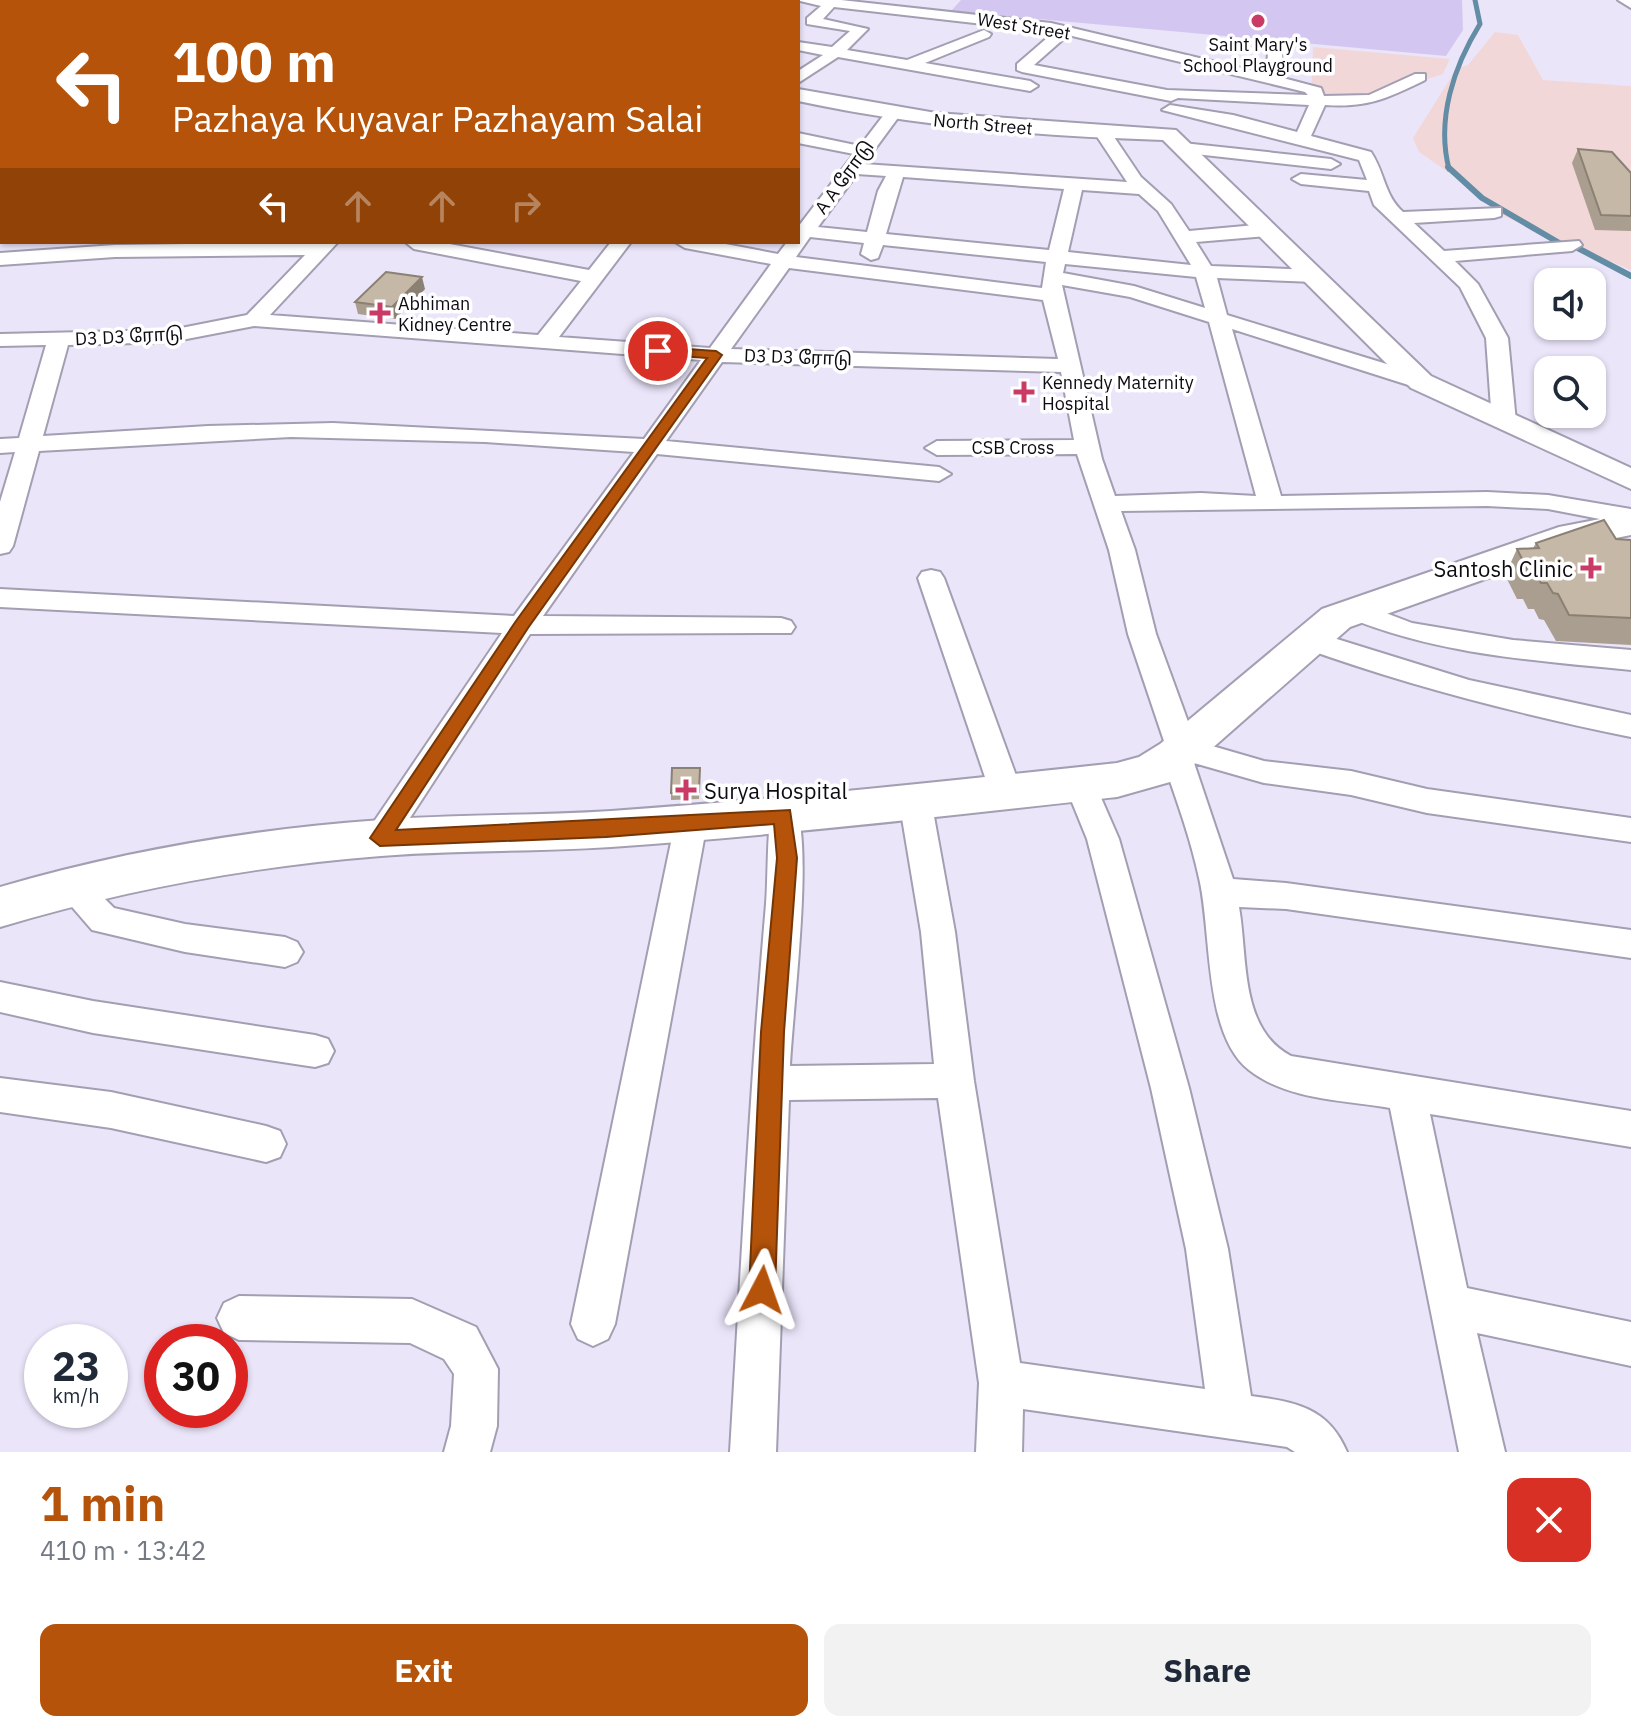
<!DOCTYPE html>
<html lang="en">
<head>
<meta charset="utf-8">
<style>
  body { margin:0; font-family:"IBM Plex Sans","Noto Sans Tamil",sans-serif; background:#f2f2f3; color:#1f2937; height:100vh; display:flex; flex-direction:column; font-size:30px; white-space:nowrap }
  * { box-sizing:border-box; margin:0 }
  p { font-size:26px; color:#747a83 }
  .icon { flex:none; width:44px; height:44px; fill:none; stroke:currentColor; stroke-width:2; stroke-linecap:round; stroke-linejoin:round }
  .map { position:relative; height:1452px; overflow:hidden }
  .side { display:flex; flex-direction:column; background:#fff; flex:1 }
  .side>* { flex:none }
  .hud { position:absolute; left:0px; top:0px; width:800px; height:244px; box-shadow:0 2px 6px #0004; background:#b45309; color:#fff; overflow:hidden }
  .buttons { position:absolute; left:1534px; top:268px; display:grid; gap:16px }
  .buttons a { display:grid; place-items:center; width:72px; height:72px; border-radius:16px; background:#fff; box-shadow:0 2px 6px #0004; font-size:40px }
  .speed { position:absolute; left:24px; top:1324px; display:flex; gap:16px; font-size:40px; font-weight:700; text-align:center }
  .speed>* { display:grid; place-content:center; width:104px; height:104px; border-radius:50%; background:#fff; box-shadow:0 2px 6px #0004; line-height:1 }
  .speed small { font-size:20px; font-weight:400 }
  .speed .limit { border:12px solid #d22; background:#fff; color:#111 }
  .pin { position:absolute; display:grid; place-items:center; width:68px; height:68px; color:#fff; margin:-34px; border:4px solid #fff; border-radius:50%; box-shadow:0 2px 8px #0007 }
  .me { position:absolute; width:88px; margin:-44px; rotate:4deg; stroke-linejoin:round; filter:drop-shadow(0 0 6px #0008) }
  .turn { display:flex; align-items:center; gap:28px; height:168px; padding:0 40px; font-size:36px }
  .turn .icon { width:104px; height:104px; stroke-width:2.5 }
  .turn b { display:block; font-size:56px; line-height:68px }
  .lanes { display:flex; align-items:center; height:76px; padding:0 40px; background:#0003; justify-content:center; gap:40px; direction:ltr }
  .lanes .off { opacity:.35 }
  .round { display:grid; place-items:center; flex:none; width:84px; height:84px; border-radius:16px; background:#f2f2f3 }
  .overview { display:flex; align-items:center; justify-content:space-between; height:136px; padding:0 40px }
  h1 { font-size:48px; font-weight:700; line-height:60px; color:#b45309 }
  .action { display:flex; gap:16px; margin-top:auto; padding:16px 40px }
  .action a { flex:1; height:92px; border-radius:16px; background:#b45309; color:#fff; font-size:32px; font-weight:700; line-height:92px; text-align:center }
  .action a+a { background:#f2f2f3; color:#1f2937 }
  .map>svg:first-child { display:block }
  .education { fill:#f2d7d9 }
  .green { fill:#d3c7f1 }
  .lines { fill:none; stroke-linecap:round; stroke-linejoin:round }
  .stream-far1 { stroke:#638da4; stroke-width:5 }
  .stream { stroke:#638da4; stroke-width:6 }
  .minor-casing { stroke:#a39eb2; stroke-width:4 }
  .tertiary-casing { stroke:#a39eb2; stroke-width:4 }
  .secondary-casing { stroke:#a39eb2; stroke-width:4 }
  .primary-casing { stroke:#a39eb2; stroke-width:4 }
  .minor { fill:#fff; fill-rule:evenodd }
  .tertiary { fill:#fff; fill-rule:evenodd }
  .secondary { fill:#fff; fill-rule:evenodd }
  .primary { fill:#fff; fill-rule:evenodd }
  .wall { fill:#a99e8f }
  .shaded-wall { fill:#8a8174 }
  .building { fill:#c5b8a6; stroke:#8a8174; stroke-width:2 }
  .route { fill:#b45309; stroke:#753606; stroke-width:2 }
  .poi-dot { fill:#c93b65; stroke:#fff; stroke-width:3 }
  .labels { text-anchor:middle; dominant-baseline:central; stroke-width:7; stroke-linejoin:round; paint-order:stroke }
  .far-street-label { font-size:18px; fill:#0d0b12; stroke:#fff }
  .far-poi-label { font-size:18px; fill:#0d0b12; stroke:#fff; text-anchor:start }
  .poi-label { font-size:22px; fill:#0d0b12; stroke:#fff; text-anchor:end }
</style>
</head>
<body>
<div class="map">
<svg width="1631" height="1452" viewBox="0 0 1631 1452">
  <rect width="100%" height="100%" fill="#ebe5fa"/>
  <path class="education" d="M 1495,32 L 1518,35 L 1543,80 L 1631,86 L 1631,270 L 1494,212 L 1478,193 L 1419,152 L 1413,138 L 1457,68 L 1468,65 Z
    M 1313,47 L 1450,59 L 1443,74 L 1373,97 L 1311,99 Z"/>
  <path class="green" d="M 961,0 L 1462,0 L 1463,30 L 1446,56 L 951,11 Z"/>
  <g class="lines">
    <path class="stream-far1" d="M 1449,169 C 1436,119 1454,66 1480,24 L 1475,0"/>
    <path class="stream" d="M 1448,167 L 1482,198 L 1561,244 L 1572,245 L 1631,276"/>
    <defs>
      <path id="minor" d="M 796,0 L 841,0 L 1051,23 L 1267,74 L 1268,50 L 1275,46 L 1282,50 L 1283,78 L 1321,88 L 1324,96 L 1369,95 L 1415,74 L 1425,74 L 1425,80 C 1388,98 1368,108 1325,105 L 1311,136 L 1371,152 C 1385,173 1384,195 1403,212 L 1501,208 L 1501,216 L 1494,218 L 1414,223 L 1444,251 L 1579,241 L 1582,245 L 1572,251 L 1455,261 L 1478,284 L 1508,338 L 1516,422 L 1504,429 L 1492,422 L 1486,338 L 1460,287 L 1374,205 L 1369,191 L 1301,184 L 1292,179 L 1301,174 L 1367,180 L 1359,160 L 1162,110 L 1170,105 L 1233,115 L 1297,132 L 1309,105 L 1178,98 L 1171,101 L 1022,72 L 1017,70 L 1017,64 L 1054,32 L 834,7 L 823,19 L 868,29 L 847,50 L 907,60 L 984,30 L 991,34 L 989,37 L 925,63 L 1030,81 L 1038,86 L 1030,91 L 838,57 L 798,83 L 798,71 L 823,55 L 798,50 L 798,42 L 832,47 L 850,31 L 807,24 L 807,18 L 821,6 ZM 1068,35 L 1305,92 L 1308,95 L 1167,90 L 1034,65 Z
        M 0,88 L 2,88 L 2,98 L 0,98 Z
        M 892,110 L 900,115 L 864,164 L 1127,182 L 1094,132 L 1102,127 L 1108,128 L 1141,177 L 1171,204 L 1189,231 L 1267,224 L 1276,230 L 1267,236 L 1196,242 L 1211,266 L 1314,270 L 1324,276 L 1314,282 L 1217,278 L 1227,315 L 1429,377 L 1432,382 L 1421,389 L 1232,329 L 1281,496 L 1487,492 L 1548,495 L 1631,509 L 1631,525 L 1548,509 L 1487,506 L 1121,511 L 1135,550 L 1156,634 L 1195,741 L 1264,761 L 1351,771 L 1427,789 L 1631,818 L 1631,842 L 1427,813 L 1351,795 L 1264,783 L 1194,763 L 1233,879 L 1286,883 L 1631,930 L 1631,958 L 1286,909 L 1239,907 C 1248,957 1239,1029 1291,1056 L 1631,1111 L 1631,1147 L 1430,1114 L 1467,1288 L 1631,1322 L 1631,1366 L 1477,1333 L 1505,1452 L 1459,1452 L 1390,1108 C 1344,1100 1287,1100 1249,1070 C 1203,1034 1212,932 1199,878 C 1190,836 1175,796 1161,755 L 1166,747 L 1128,634 L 1109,550 L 1077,454 L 937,455 L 925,448 L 937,441 L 1074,440 L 1061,372 L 722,362 L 666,441 L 939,467 L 951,474 L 939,481 L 657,454 L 543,616 L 781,618 L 791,621 L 795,627 L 791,633 L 530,634 L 391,847 L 380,850 L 369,847 L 364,838 L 369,829 L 502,633 L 0,607 L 0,589 L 514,616 L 634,452 L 485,442 L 291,437 L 39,451 L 13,546 L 9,552 L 0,554 L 0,502 L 15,452 L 0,453 L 0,439 L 19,438 L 46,345 L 0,346 L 0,334 L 171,330 L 247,315 L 305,255 L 115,257 L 0,265 L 0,253 L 115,245 L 338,242 L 270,315 L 538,335 L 581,281 L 414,249 L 405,242 L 439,242 L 589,270 L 611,242 L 631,242 L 559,337 L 710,348 L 771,264 L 685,248 L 675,242 L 715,242 L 778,254 L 787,242 L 798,242 L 798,227 L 854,154 L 798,143 L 798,133 L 860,146 L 886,112 ZM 857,174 L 886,176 L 878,191 L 867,232 L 818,227 ZM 903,177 L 1064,189 L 1049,250 L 886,234 ZM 1082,190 L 1139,194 L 1158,211 L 1191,265 L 1068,252 ZM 810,237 L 864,243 L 861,254 L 871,260 L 878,258 L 883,245 L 1046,262 L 1042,288 L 796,257 ZM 1065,264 L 1196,277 L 1205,308 L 1134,286 L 1063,273 ZM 789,268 L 1043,300 L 1058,359 L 731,349 ZM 1062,285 L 1130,297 L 1209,322 L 1256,496 L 1201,493 L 1115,496 L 1102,459 ZM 254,326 L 701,360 L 644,439 L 333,423 L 208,426 L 43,436 L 68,345 L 171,342 Z
        M 0,137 L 2,137 L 2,147 L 0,147 Z
        M 1183,143 L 1331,159 L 1340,164 L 1331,169 L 1177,152 L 1174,148 Z
        M 931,570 L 940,572 L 944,578 L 1022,792 L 1017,800 L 1006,804 L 995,800 L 990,792 L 918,578 L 922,572 Z
        M 1357,602 L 1412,623 L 1513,640 L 1631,650 L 1631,670 C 1533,660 1439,655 1347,617 L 1343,611 L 1347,605 Z
        M 1311,631 L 1469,680 L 1631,715 L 1631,737 C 1519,714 1409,686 1301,647 L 1297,640 L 1301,633 Z
        M 1081,773 L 1092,777 L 1119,839 L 1189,1088 L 1228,1249 L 1251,1396 C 1295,1402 1328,1407 1347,1452 L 1295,1452 L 1287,1447 L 1023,1409 L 1022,1452 L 976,1452 L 979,1383 L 938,1098 L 789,1100 L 776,1452 L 730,1452 C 741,1269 750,1086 766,904 C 768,884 767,818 773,807 L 784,804 L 795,807 C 814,842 792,1016 790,1066 L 934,1064 L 921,932 L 899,800 L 904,792 L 915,788 L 926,792 L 931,800 L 955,932 L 974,1081 L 1020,1363 L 1205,1389 L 1186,1249 L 1151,1088 L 1087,839 L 1065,785 L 1070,777 Z
        M 691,811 L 702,814 L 707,823 L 615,1324 L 608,1339 L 593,1346 L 578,1339 L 571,1324 L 675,823 L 680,814 Z
        M 71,873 L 83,877 L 114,908 L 185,924 L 285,937 L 297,942 L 303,952 L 297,962 L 285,967 L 185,952 L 92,930 L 54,886 L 59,877 Z
        M 0,982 L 93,1001 L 315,1035 L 328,1039 L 334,1051 L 328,1063 L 315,1067 L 93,1033 L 0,1012 Z
        M 0,1078 L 111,1092 L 266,1126 L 280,1131 L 286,1144 L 280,1157 L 266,1162 L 111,1128 L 0,1112 Z
        M 239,1296 L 412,1299 L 476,1327 L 498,1369 L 497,1426 L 490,1452 L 444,1452 L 451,1426 L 454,1374 L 444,1359 L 410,1343 L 239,1340 L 224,1333 L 217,1318 L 224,1303 Z"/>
      <path id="tertiary" d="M 61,0 L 79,0 L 60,2 Z
        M 498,0 L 523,0 L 525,2 L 500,2 Z
        M 798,89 L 936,113 L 1176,130 L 1431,376 L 1631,468 L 1631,489 L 1411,388 L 1163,140 C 1040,136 919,127 798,101 Z
        M 2,190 L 2,208 L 0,209 L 0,191 Z"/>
      <path id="secondary" d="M 1631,513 L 1631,535 L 1581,545 L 1350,627 L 1192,766 L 1170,782 L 1117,797 C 948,816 780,835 611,847 C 534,852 457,850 381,856 C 253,866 123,890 0,927 L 0,887 C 123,851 253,829 381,820 C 457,814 534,816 611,811 C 780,799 948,781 1117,763 L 1139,757 L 1160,744 L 1322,609 L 1559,527 Z"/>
      <path id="primary" d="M 1618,0 L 1631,0 L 1631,8 Z"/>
    </defs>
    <use href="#minor" class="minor-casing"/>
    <use href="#tertiary" class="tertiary-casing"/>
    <use href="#secondary" class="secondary-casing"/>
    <use href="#primary" class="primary-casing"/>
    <use href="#minor" class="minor"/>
    <use href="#tertiary" class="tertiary"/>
    <use href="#secondary" class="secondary"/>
    <use href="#primary" class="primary"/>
  </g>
  <path class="wall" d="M 1578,149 L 1631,173 L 1631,231 L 1595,230 L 1572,163 Z
    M 425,289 L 395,319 L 358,314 L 355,302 Z
    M 1616,539 L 1631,540 L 1631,645 L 1556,641 L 1544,620 L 1539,619 L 1534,609 L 1528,609 L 1523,599 L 1517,599 L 1505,575 L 1517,549 L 1533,548 L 1536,543 Z
    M 700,768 L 699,799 L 671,800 L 671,793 Z"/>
  <path class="shaded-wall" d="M 422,277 L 425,289 L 395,319 L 392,307 Z"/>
  <path class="building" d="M 1578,149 L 1612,152 L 1631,173 L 1631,216 L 1601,215 Z
    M 386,272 L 422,277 L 392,307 L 355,302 Z
    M 1604,520 L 1616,539 L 1631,540 L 1631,618 L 1569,615 L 1558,594 L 1553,593 L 1547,583 L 1541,583 L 1535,573 L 1529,573 L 1517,549 L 1539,548 L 1536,543 Z
    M 672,768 L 700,768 L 699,792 L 671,793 Z"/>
  <path class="route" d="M 658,347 L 716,351 L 722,355 L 528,628 L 396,830 L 790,810 L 797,858 L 784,1032 L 775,1290 L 771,1300 L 762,1303 L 753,1300 L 749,1290 L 761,1032 L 777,858 L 774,824 L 606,837 L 380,846 L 370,838 L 516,621 L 707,358 L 654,354 L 652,351 Z"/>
  <g class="poi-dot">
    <circle cx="1258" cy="21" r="8"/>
    <path d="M376 301h8v8h8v8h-8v8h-8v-8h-8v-8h8z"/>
    <path d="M1020 380h8v8h8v8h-8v8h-8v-8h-8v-8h8z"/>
    <path d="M1587 556h8v8h8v8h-8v8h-8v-8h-8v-8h8z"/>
    <path d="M682 778h8v8h8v8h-8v8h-8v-8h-8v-8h8z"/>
  </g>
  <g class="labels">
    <g class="far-street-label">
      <text transform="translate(1024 26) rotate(9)">West Street</text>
      <text transform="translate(983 124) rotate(5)">North Street</text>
      <text transform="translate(844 177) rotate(-54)">A A ரோடு</text>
      <text transform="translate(129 336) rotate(-3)">D3 D3 ரோடு</text>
      <text transform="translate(798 357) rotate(2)">D3 D3 ரோடு</text>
      <text x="1013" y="447">CSB Cross</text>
    </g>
    <g class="far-poi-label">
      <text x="1258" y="44" text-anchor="middle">Saint Mary's<tspan x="1258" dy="21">School Playground</tspan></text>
      <text x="398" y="303">Abhiman<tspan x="398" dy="21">Kidney Centre</tspan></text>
      <text x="1042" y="382">Kennedy Maternity<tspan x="1042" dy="21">Hospital</tspan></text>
    </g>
    <g class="poi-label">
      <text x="1573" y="568">Santosh Clinic</text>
      <text x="704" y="790" text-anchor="start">Surya Hospital</text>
    </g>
  </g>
</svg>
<div class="buttons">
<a><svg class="icon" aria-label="sound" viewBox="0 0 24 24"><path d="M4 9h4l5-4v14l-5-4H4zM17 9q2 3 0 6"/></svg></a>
<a><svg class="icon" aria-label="search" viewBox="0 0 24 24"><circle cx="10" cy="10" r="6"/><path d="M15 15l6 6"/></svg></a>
</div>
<div class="speed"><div>23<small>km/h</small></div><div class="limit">30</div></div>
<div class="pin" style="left:658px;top:351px;background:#d93025"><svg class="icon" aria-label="arrive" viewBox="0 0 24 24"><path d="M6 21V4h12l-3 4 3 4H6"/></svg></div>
<svg class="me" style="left:762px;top:1290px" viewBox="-20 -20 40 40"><path d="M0-17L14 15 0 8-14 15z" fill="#b45309" stroke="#fff" stroke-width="4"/></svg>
<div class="hud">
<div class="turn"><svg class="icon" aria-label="left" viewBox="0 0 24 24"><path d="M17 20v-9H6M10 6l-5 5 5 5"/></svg><div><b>100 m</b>Pazhaya Kuyavar Pazhayam Salai</div></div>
<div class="lanes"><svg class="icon" aria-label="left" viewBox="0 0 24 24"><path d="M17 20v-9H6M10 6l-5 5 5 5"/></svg><svg class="icon off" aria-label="ahead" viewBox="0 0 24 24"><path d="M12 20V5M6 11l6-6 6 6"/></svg><svg class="icon off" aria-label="ahead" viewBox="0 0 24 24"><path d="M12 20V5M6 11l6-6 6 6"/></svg><svg class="icon off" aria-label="right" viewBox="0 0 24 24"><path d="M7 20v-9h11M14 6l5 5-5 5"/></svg></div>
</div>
</div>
<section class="side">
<div class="overview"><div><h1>1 min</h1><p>410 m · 13:42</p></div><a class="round" style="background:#d93025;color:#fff"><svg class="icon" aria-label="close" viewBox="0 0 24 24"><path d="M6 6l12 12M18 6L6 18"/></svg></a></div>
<div class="action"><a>Exit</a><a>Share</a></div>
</section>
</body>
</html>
